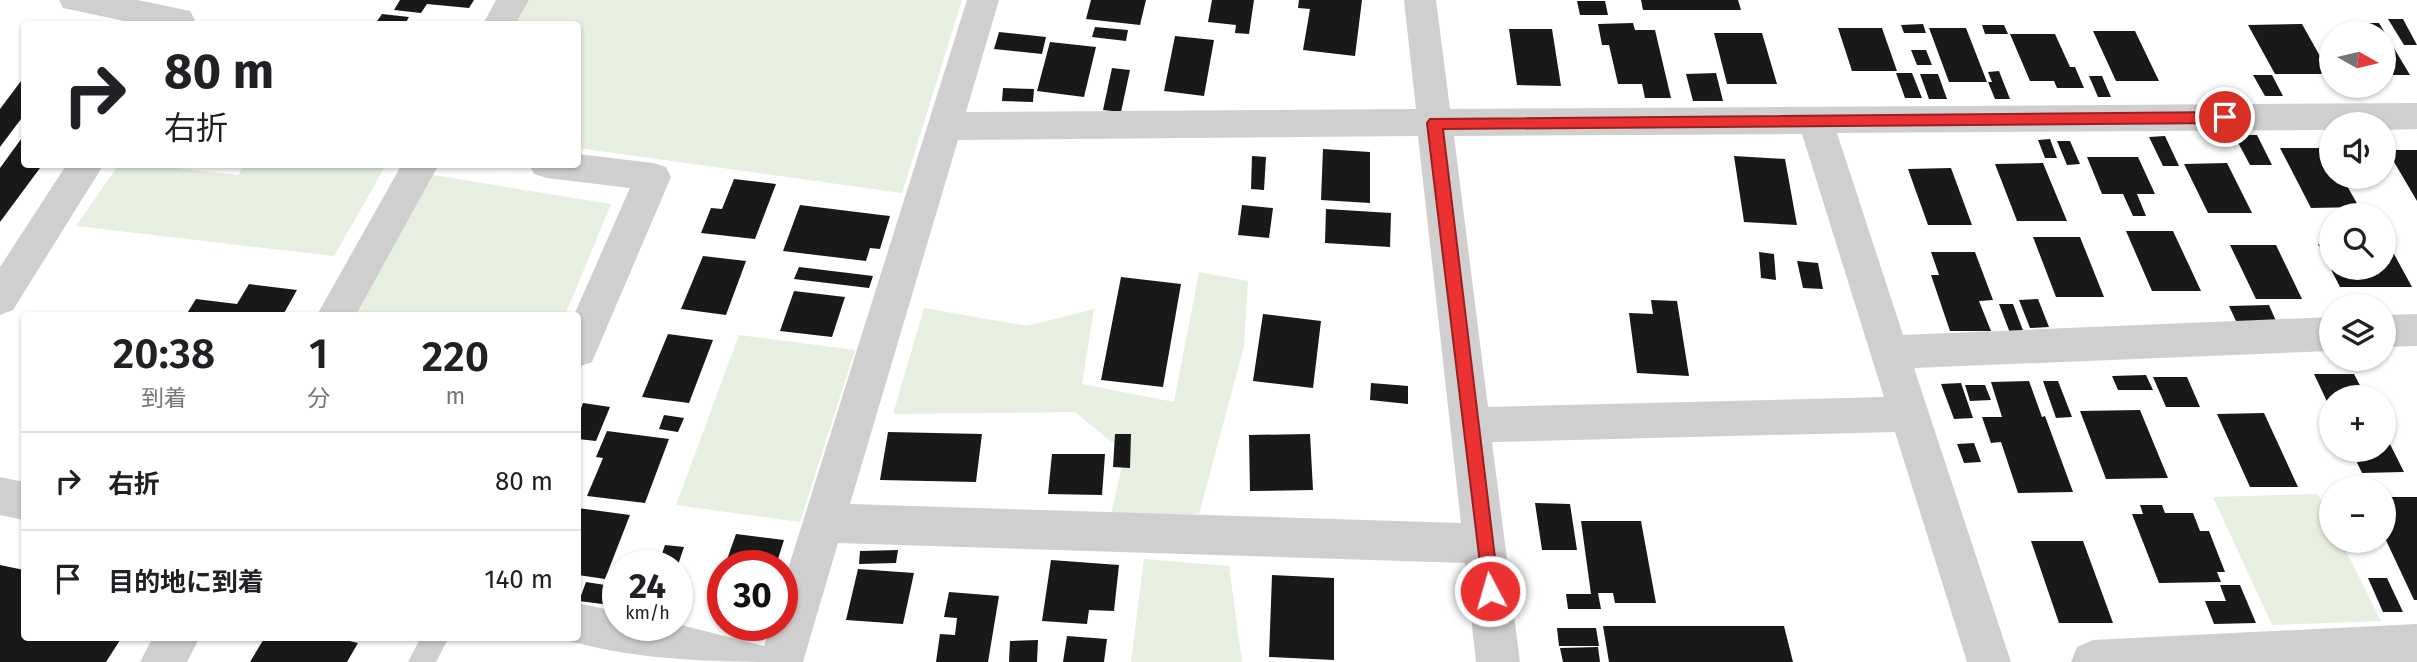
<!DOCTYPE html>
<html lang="ja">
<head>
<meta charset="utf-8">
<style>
  body { margin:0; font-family:"Fira Sans","Noto Sans JP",sans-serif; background:#f6f6f6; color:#202124; height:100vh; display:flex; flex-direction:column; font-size:26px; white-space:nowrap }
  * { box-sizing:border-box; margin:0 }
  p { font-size:23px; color:#757577 }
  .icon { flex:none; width:38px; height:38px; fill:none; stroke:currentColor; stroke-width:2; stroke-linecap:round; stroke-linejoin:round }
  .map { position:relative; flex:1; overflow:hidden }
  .drawer { position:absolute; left:21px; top:312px; width:560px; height:329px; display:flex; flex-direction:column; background:#fff; border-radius:7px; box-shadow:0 2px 5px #0004 }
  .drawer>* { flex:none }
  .banner { position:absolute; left:21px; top:21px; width:560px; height:147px; border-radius:7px; box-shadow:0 2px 5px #0004; background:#fff; color:#202124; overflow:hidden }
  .needle { width:46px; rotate:98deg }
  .controls { position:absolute; left:2319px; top:21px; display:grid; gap:14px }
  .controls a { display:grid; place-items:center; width:77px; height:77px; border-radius:50%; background:#fff; box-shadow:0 2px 5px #0004; font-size:35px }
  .speed { position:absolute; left:602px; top:550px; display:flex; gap:14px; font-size:35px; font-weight:700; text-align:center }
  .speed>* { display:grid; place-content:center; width:91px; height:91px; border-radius:50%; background:#fff; box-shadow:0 2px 5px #0004; line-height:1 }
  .speed small { font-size:18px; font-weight:400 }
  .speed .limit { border:10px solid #d22; background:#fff; color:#111 }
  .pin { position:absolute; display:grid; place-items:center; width:60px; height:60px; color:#fff; margin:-30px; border:4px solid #fff; border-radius:50%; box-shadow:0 2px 7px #0007 }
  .me { position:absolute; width:77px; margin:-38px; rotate:354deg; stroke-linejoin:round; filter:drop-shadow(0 0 5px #0008) }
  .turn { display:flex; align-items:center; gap:24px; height:147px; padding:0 28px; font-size:32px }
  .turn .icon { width:91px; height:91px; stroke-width:2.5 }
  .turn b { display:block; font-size:49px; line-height:60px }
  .eta { display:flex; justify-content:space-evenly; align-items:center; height:119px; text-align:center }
  .eta b { font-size:42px; font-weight:600; line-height:49px }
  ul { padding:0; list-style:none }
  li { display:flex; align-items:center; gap:21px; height:98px; padding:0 28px; border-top:2px solid #e0e0e0 }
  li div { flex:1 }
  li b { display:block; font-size:26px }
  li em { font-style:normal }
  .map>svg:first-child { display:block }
  .green { fill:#e7efe0 }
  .building { fill:#191919 }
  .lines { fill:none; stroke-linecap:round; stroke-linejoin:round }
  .service { fill:#cfcfcf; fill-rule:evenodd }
  .minor { fill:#cfcfcf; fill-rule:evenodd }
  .route { fill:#ec3132; stroke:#992020; stroke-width:2 }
</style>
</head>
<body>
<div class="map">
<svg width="2417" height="662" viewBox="0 0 2417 662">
  <rect width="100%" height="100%" fill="#fff"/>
  <path class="green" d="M 527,0 L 962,0 L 902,193 L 578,148 L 578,24 L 514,24 Z
    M 119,164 L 148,165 L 238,175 L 245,165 L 386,165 L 334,256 L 76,226 Z
    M 433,175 L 611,204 L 565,315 L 356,315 Z
    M 1199,272 L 1248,281 L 1244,346 L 1199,514 L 1111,515 L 1125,453 L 1075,412 L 893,414 L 924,308 L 1027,326 L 1094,309 L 1082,384 L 1174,402 Z
    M 739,335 L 855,350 L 800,522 L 676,505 Z
    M 2318,494 L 2331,520 L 2331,541 L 2341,541 L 2381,621 L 2272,625 L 2213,497 Z
    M 1144,559 L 1229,566 L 1242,662 L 1131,662 Z"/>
  <path class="building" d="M 400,0 L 474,0 L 469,8 L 427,4 L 421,13 L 394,10 Z
    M 1091,0 L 1146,0 L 1140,25 L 1086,19 Z
    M 1212,0 L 1254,0 L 1249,34 L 1235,33 L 1236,25 L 1208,22 Z
    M 1299,0 L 1362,0 L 1355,56 L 1303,50 L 1310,9 L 1298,8 Z
    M 1641,0 L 1738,0 L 1741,10 L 1643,10 Z
    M 1577,1 L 1605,1 L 1608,15 L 1580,15 Z
    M 382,14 L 409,17 L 405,24 L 375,24 Z
    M 2388,19 L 2403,19 L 2417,45 L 2404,45 Z
    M 1633,23 L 1635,30 L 1655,30 L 1671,98 L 1645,98 L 1642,84 L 1618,84 L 1609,45 L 1602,45 L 1598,24 Z
    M 2359,23 L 2379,23 L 2410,75 L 2384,75 L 2384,33 L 2338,33 L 2336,30 L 2362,29 Z
    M 1923,24 L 1926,33 L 1904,33 L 1901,25 Z
    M 2302,24 L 2330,74 L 2275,74 L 2248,25 Z
    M 1982,25 L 2004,25 L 2008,34 L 1985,34 Z
    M 1095,27 L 1128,30 L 1126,41 L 1092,37 Z
    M 1838,28 L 1882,28 L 1897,71 L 1852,71 Z
    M 1929,28 L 1966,28 L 1987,82 L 1949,82 Z
    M 1509,29 L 1552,29 L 1561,86 L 1517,85 Z
    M 2093,31 L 2135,31 L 2159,81 L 2116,81 Z
    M 999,32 L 1046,37 L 1042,54 L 994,49 Z
    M 1714,33 L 1762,33 L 1777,84 L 1727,84 Z
    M 2010,34 L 2055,34 L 2070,67 L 2075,67 L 2084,88 L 2057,88 L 2054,81 L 2030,81 Z
    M 1175,36 L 1214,40 L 1204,96 L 1164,91 Z
    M 1050,42 L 1096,47 L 1084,97 L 1037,91 Z
    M 1911,50 L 1926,50 L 1932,65 L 1917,65 Z
    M 1112,68 L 1130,70 L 1121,112 L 1103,110 Z
    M 1999,71 L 2010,99 L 1995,99 L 1988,82 L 1992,82 L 1988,72 Z
    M 1716,73 L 1723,101 L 1693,101 L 1686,74 Z
    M 1896,73 L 1912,73 L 1922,98 L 1905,98 Z
    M 1920,74 L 1938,74 L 1947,99 L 1929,99 Z
    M 2253,75 L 2272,75 L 2283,96 L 2265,96 Z
    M 2089,76 L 2102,76 L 2111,97 L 2098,97 Z
    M 24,77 L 24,115 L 0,147 L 0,109 Z
    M 1003,88 L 1034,89 L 1033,102 L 1002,101 Z
    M 24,135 L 24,164 L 43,164 L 0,222 L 0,168 Z
    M 2234,135 L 2257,135 L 2272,165 L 2250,165 Z
    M 2165,136 L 2179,166 L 2163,166 L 2149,137 Z
    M 2050,139 L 2057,158 L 2045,158 L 2038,140 Z
    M 2057,141 L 2070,141 L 2080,164 L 2067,165 Z
    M 2280,148 L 2326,148 L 2331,153 L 2331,177 L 2342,177 L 2359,207 L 2311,208 Z
    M 1323,149 L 1370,152 L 1370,203 L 1321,200 Z
    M 2387,150 L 2417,150 L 2417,201 Z
    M 1252,156 L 1266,157 L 1264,190 L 1251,189 Z
    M 1734,156 L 1785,159 L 1797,225 L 1744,222 Z
    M 2087,157 L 2138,157 L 2155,194 L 2137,194 L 2146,216 L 2133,216 L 2123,194 L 2102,194 Z
    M 2043,163 L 2067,221 L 2017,221 L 1995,164 Z
    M 2227,163 L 2252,213 L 2208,213 L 2184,164 Z
    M 1951,168 L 1972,225 L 1928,225 L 1908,169 Z
    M 734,179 L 776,184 L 755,239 L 701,233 L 711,208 L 722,209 Z
    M 800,205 L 881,215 L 890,216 L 880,249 L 870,248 L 866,261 L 783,251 Z
    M 1242,205 L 1273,208 L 1269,238 L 1238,235 Z
    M 1326,209 L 1391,213 L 1390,247 L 1325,243 Z
    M 2126,231 L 2173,231 L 2201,291 L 2152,291 Z
    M 2033,237 L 2080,237 L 2104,297 L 2056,297 Z
    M 2331,243 L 2331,268 L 2384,268 L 2384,243 L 2388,243 L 2412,287 L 2340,287 L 2318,244 Z
    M 2230,245 L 2276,245 L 2302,299 L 2256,299 Z
    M 1759,252 L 1774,254 L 1776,280 L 1761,278 Z
    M 1931,252 L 1975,252 L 1993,300 L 1979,301 L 1991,331 L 1950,331 L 1931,275 L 1939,275 Z
    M 703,256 L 746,261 L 726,315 L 681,309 Z
    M 1797,261 L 1818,263 L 1823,289 L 1803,288 Z
    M 799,267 L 873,276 L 869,288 L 794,279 Z
    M 1121,277 L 1181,284 L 1163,387 L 1101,380 Z
    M 249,284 L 297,290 L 283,315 L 186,315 L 196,299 L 237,304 Z
    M 794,291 L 845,297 L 832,337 L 780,331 Z
    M 2038,299 L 2049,327 L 2030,328 L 2019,300 Z
    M 1651,300 L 1677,301 L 1689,376 L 1637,373 L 1629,313 L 1653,314 Z
    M 1999,304 L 2013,304 L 2024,333 L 2010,333 Z
    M 2269,305 L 2276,321 L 2236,321 L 2229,306 Z
    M 1263,314 L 1321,321 L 1313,388 L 1253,381 Z
    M 668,334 L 713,340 L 689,403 L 642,397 Z
    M 2314,374 L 2354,374 L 2366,397 L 2331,397 L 2331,410 Z
    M 2146,375 L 2153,390 L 2118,390 L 2112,376 Z
    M 2153,377 L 2187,377 L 2200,407 L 2166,407 Z
    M 2029,381 L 2042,417 L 2045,416 L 2073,492 L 2018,493 L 2001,442 L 1991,443 L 1982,417 L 2002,417 L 1991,382 Z
    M 2043,381 L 2058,381 L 2072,417 L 2056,418 Z
    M 1371,383 L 1408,386 L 1408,404 L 1370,400 Z
    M 1961,383 L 1973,418 L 1954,419 L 1941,384 Z
    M 1965,385 L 1985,385 L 1991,400 L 1970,401 Z
    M 583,403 L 610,407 L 596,441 L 578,439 L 578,416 Z
    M 2140,410 L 2168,478 L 2106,479 L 2080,411 Z
    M 2264,413 L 2298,487 L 2250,487 L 2217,414 Z
    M 664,415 L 684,418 L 678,432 L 659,429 Z
    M 607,431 L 669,439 L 645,503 L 587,496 L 603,458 L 596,457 Z
    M 888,432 L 982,434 L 976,482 L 880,480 Z
    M 2384,432 L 2404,472 L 2362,473 L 2351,450 L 2384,450 Z
    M 1115,434 L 1131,434 L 1130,468 L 1113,467 Z
    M 1310,434 L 1313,490 L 1250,491 L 1249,435 Z
    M 1974,443 L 1981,462 L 1964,463 L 1957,444 Z
    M 1052,454 L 1105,454 L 1102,495 L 1048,494 Z
    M 2384,497 L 2417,497 L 2417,600 L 2414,600 L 2384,536 Z
    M 1535,503 L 1570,504 L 1577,550 L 1542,550 Z
    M 2140,505 L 2162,505 L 2165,513 L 2193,513 L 2200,531 L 2209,531 L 2225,572 L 2217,572 L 2221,582 L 2159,583 L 2132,514 L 2143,514 Z
    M 578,508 L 630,515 L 605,579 L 578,575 Z
    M 1581,521 L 1641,521 L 1656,603 L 1615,603 L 1613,593 L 1598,593 L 1601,609 L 1568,609 L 1566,594 L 1591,594 Z
    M 736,534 L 784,540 L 776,565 L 725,565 Z
    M 2031,541 L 2083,541 L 2113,623 L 2059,623 Z
    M 665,545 L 684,547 L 678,565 L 658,565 Z
    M 898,550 L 896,563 L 859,564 L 860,551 Z
    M 1051,560 L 1119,565 L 1114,611 L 1089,610 L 1087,624 L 1042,621 Z
    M 0,565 L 24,570 L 24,637 L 122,637 L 106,662 L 0,662 Z
    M 858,569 L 914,573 L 903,624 L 846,620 Z
    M 722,573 L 723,609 L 711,607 Z
    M 1272,575 L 1334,578 L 1334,660 L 1269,657 Z
    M 2368,578 L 2387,578 L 2403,612 L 2383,612 Z
    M 586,582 L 618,587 L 618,606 L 579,601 Z
    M 2220,585 L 2240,585 L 2256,623 L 2214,624 L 2205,601 L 2226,601 Z
    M 949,592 L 999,596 L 988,662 L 936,662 L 940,634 L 955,635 L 957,618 L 944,617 Z
    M 1603,626 L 1784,626 L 1793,662 L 1609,662 Z
    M 1557,628 L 1596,628 L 1599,646 L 1559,646 Z
    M 1067,636 L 1107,639 L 1104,662 L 1063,662 Z
    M 265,637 L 332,637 L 358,643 L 347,662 L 250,662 Z
    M 1038,640 L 1037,662 L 1009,662 L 1010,641 Z
    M 1598,647 L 1600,662 L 1563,662 L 1560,648 Z"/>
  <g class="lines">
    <path class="service" d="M 421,637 L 449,637 L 436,662 L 408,662 Z"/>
    <path class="minor" d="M 59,0 L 138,0 L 190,11 L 195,20 L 192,24 L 139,24 L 63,8 Z
      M 496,0 L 529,0 L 515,24 L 483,24 Z
      M 967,0 L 999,0 L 966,112 L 1416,109 L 1404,0 L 1436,0 L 1450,109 L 2417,103 L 2417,129 L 2384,130 L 2384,124 L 2331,124 L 2331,130 L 1837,133 L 1903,335 L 2331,317 L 2331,351 L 1914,368 L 2011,662 L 1967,662 L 1895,432 L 1492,442 L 1520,662 L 1476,662 L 1465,563 L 838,543 L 803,662 C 722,662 639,662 563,639 L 578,637 L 578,603 L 618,612 L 618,625 L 677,624 L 764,646 L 771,625 L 782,625 L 782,588 ZM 1802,134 L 1884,397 L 1488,407 L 1454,136 ZM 1418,136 L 1461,523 L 850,504 L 958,140 Z
      M 578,154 L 653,163 L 666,167 L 671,177 L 592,362 L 578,367 L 578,315 L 574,315 L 630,188 L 547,178 L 534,174 L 529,164 L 578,164 Z
      M 67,164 L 104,164 L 13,310 L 0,315 L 0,267 Z
      M 402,164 L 439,164 L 356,315 L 317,315 Z
      M 2417,314 L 2417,346 L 2384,347 L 2384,315 Z
      M 0,477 L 24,482 L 24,520 L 0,515 Z
      M 2417,624 L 2417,662 L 2071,662 L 2077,647 L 2093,640 Z
      M 153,637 L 200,637 L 187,662 L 140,662 Z"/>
  </g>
  <path class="route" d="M 2225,112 L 2233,117 L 2225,123 L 1443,129 L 1499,591 L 1496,597 L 1490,599 L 1484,597 L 1427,123 L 1430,119 Z"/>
</svg>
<div class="controls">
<a><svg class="needle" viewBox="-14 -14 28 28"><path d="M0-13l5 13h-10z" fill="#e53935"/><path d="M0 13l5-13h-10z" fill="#757577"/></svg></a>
<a><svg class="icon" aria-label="sound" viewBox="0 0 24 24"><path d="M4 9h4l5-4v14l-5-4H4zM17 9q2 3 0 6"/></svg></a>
<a><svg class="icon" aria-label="search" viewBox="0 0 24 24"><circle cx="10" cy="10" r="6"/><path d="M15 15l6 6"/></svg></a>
<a><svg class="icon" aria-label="layers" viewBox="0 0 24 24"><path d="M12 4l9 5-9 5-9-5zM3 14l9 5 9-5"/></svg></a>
<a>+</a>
<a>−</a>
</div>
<div class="speed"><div>24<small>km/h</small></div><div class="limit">30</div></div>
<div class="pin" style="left:2225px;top:117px;background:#d93025"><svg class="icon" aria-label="arrive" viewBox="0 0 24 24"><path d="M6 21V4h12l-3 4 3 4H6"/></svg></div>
<svg class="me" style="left:1490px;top:591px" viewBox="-20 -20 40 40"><circle r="17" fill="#ec3132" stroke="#fff" stroke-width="3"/><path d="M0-11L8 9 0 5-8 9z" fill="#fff"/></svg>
<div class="banner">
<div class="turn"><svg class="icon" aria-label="right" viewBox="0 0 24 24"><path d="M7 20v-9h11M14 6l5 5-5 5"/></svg><div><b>80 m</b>右折</div></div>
</div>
<section class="drawer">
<div class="eta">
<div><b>20:38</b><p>到着</p></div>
<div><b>1</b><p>分</p></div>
<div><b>220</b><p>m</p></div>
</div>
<ul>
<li><svg class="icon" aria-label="right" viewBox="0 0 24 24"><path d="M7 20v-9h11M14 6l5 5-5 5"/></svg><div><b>右折</b></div><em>80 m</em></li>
<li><svg class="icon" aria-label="arrive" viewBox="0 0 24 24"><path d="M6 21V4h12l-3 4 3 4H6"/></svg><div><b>目的地に到着</b></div><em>140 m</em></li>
</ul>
</section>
</div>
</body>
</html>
